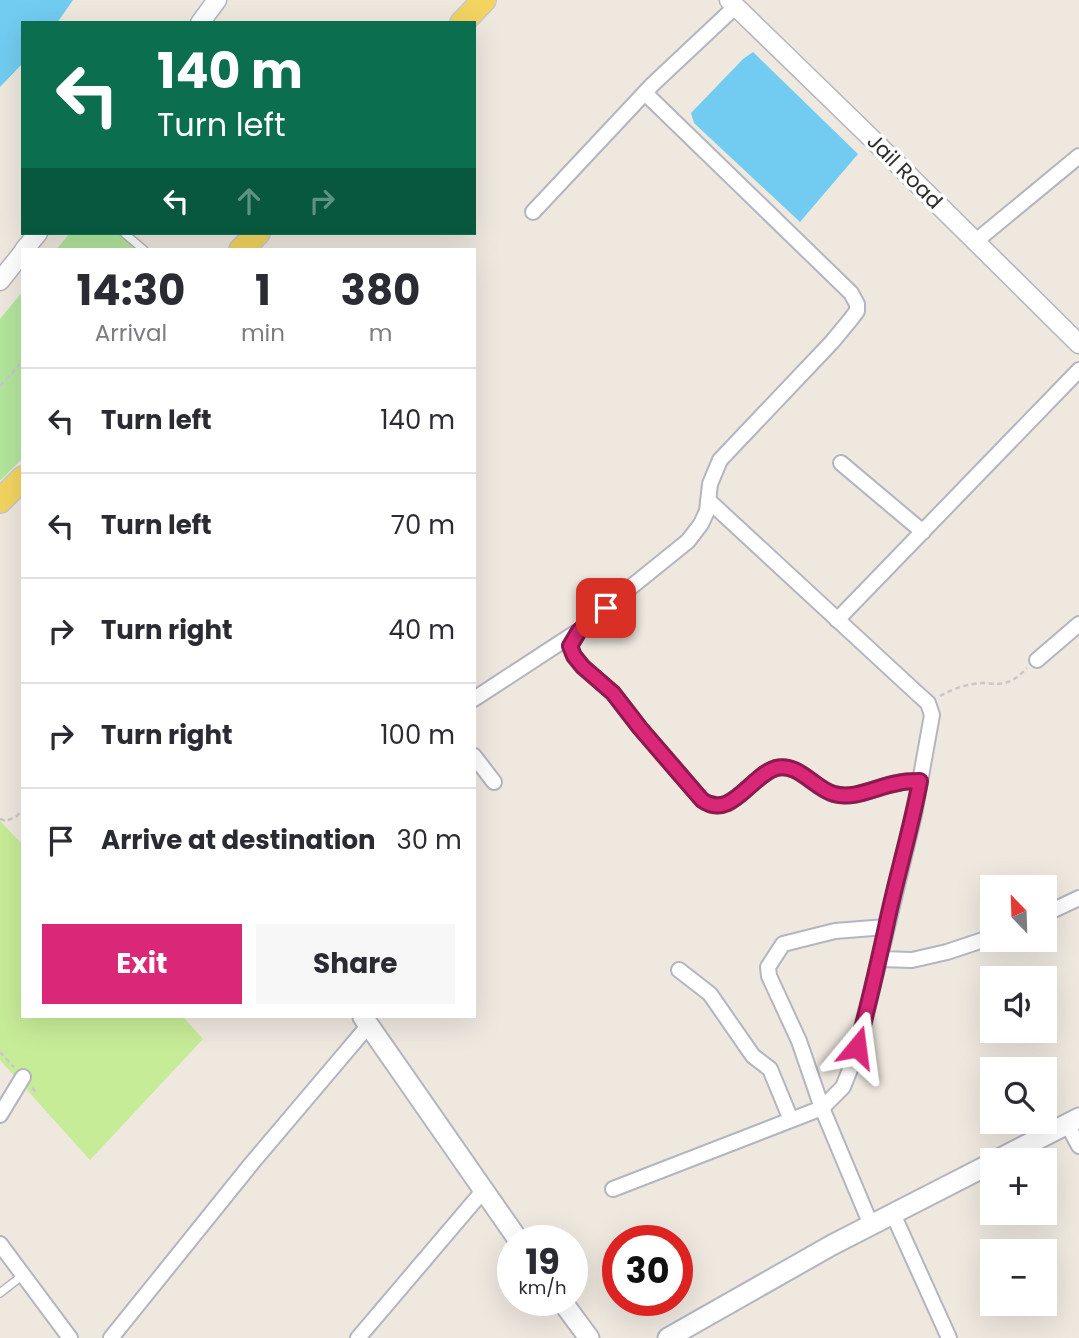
<!DOCTYPE html>
<html lang="en">
<head>
<meta charset="utf-8">
<style>
  body { margin:0; font-family:Poppins,sans-serif; background:#f7f7f7; color:#2b2b33; height:100vh; display:flex; flex-direction:column; font-size:26px; white-space:nowrap }
  * { box-sizing:border-box; margin:0 }
  p { font-size:23px; color:#7c7c81 }
  .icon { flex:none; width:38px; height:38px; fill:none; stroke:currentColor; stroke-width:2; stroke-linecap:round; stroke-linejoin:round }
  .map { position:relative; flex:1; overflow:hidden }
  .side { position:absolute; left:21px; top:248px; width:455px; height:770px; display:flex; flex-direction:column; background:#fff; border-radius:0px; box-shadow:0 7px 28px #0002 }
  .side>* { flex:none }
  .guide { position:absolute; left:21px; top:21px; width:455px; height:214px; border-radius:0px; box-shadow:0 7px 28px #0002; background:#0b6e4f; color:#fff; overflow:hidden }
  .needle { width:46px; rotate:337deg }
  .tools { position:absolute; left:980px; top:875px; display:grid; gap:14px }
  .tools a { display:grid; place-items:center; width:77px; height:77px; border-radius:0px; background:#fff; box-shadow:0 7px 28px #0002; font-size:35px }
  .speed { position:absolute; left:497px; top:1225px; display:flex; gap:14px; font-size:35px; font-weight:700; text-align:center }
  .speed>* { display:grid; place-content:center; width:91px; height:91px; border-radius:50%; background:#fff; box-shadow:0 7px 28px #0002; line-height:1 }
  .speed small { font-size:18px; font-weight:400 }
  .speed .limit { border:10px solid #d22; background:#fff; color:#111 }
  .pin { position:absolute; display:grid; place-items:center; width:60px; height:60px; color:#fff; margin:-30px; border-radius:14px; box-shadow:0 4px 10px #0006 }
  .me { position:absolute; width:77px; margin:-38px; rotate:16deg; stroke-linejoin:round; filter:drop-shadow(0 0 5px #0008) }
  .turn { display:flex; align-items:center; gap:24px; height:147px; padding:0 21px; font-size:32px }
  .turn .icon { width:91px; height:91px; stroke-width:2.5 }
  .turn b { display:block; font-size:49px; line-height:60px }
  .lanes { display:flex; align-items:center; height:66px; padding:0 21px; background:#0003; justify-content:center; gap:35px; direction:ltr }
  .lanes .off { opacity:.35 }
  .eta { display:flex; justify-content:space-evenly; align-items:center; height:119px; text-align:center }
  .eta b { font-size:42px; font-weight:700; line-height:49px }
  .cta { display:flex; gap:14px; margin-top:auto; padding:14px 21px }
  .cta a { flex:1; height:80px; border-radius:0px; background:#db2777; color:#fff; font-size:28px; font-weight:700; line-height:80px; text-align:center }
  .cta a+a { background:#f7f7f7; color:#2b2b33 }
  ul { padding:0; list-style:none }
  li { display:flex; align-items:center; gap:21px; height:105px; padding:0 21px; border-top:2px solid #e1e1e2 }
  li div { flex:1 }
  li b { display:block; font-size:26px }
  li em { font-style:normal }
  .map>svg:first-child { display:block }
  .green { fill:#b3e59c }
  .pitch { fill:#c7ec97 }
  .water { fill:#72ccf1 }
  .lines { fill:none; stroke-linecap:round; stroke-linejoin:round }
  .service-casing { stroke:#b3b5c0; stroke-width:10 }
  .minor-casing { stroke:#b3b5c0; stroke-width:18 }
  .tertiary-casing { stroke:#b3b5c0; stroke-width:21 }
  .secondary-casing { stroke:#b3b5c0; stroke-width:23 }
  .primary-casing { stroke:#c8c8c8; stroke-width:26 }
  .path { stroke:#c8c8c8; stroke-width:2.5; stroke-dasharray:5 3.5; stroke-linecap:butt }
  .service { stroke:#fff; stroke-width:7 }
  .minor { stroke:#fff; stroke-width:14 }
  .tertiary { stroke:#fff; stroke-width:18 }
  .secondary { stroke:#fff; stroke-width:19 }
  .primary { stroke:#f3d460; stroke-width:23 }
  .route-casing { stroke:#8e194d; stroke-width:18 }
  .route { stroke:#db2777; stroke-width:12 }
  .labels { text-anchor:middle; dominant-baseline:central; stroke-width:7; stroke-linejoin:round; paint-order:stroke }
  .street-label { font-size:21px; fill:#2d2d2d; stroke:#fff }
</style>
</head>
<body>
<div class="map">
<svg width="1079" height="1338" viewBox="0 0 1079 1338">
  <rect width="100%" height="100%" fill="#eee8df"/>
  <path class="green" d="M 70,233 L 117,233 L 128,240 L 138,250 L 56,250 Z
    M 23,291 L 23,458 L 0,481 L 0,319 Z"/>
  <path class="pitch" d="M 0,821 L 23,845 L 23,1017 L 183,1017 L 203,1039 L 90,1160 L 0,1060 Z"/>
  <path class="water" d="M 0,0 L 73,0 L 57,23 L 23,23 L 23,63 L 0,87 Z
    M 753,52 L 858,154 L 800,222 L 694,123 L 691,113 L 743,59 Z"/>
  <g class="lines">
    <defs>
      <path id="service" d="M 124,233 L 144,250
        M 0,1293 L 23,1275"/>
      <path id="minor" d="M 645,93 L 851,293 L 857,304 L 857,311 L 851,319 L 832,342 L 720,460 L 710,484 L 707,511 L 701,524 L 688,541 L 589,621 L 579,631 L 570,646 L 574,656 L 583,667 L 613,693 L 640,728 L 702,800 C 731,821 751,775 776,768 C 798,762 814,789 834,794 C 855,800 878,786 898,783 C 905,781 913,781 920,781
        M 533,212 L 653,84 L 735,7
        M 976,241 L 1079,156
        M 841,463 L 923,532
        M 708,500 L 919,695 L 928,703 L 932,715 L 914,815 L 864,1023 L 849,1072 L 843,1087 L 822,1108 L 799,1041 L 769,976 L 768,967 L 783,944 L 835,931 L 886,927
        M 837,620 L 1079,370
        M 1037,660 L 1079,624
        M 474,699 L 575,633
        M 474,756 L 494,782
        M 1045,914 L 1079,898
        M 880,959 L 912,960 L 947,952 L 992,937
        M 679,970 L 710,994 L 753,1056 L 770,1069 L 791,1120
        M 0,1115 L 23,1077
        M 1067,1124 L 1079,1146
        M 613,1189 L 822,1108 L 871,1225
        M 893,1214 L 949,1338
        M 0,1244 L 70,1338
        M 111,1338 L 252,1163 L 368,1026
        M 358,1338 L 483,1191"/>
      <path id="tertiary" d="M 729,0 L 869,136 L 1079,344
        M 200,23 L 217,0
        M 24,250 L 38,233
        M 0,281 L 23,252"/>
      <path id="secondary" d="M 363,1017 L 519,1241
        M 997,1160 L 1079,1118
        M 561,1300 L 589,1338
        M 668,1338 L 832,1245 L 992,1163"/>
      <path id="primary" d="M 462,23 L 484,0
        M 241,250 L 258,233
        M 0,501 L 23,478"/>
    </defs>
    <use href="#service" class="service-casing"/>
    <use href="#minor" class="minor-casing"/>
    <use href="#tertiary" class="tertiary-casing"/>
    <use href="#secondary" class="secondary-casing"/>
    <use href="#primary" class="primary-casing"/>
    <path class="path" d="M 0,386 L 23,361
      M 940,696 C 952,689 967,684 982,683 C 989,683 997,685 1004,683 C 1014,681 1020,675 1027,668
      M 0,819 L 6,821 L 17,816 L 23,809
      M 0,1052 L 14,1067
      M 32,1088 L 38,1094"/>
    <use href="#service" class="service"/>
    <use href="#minor" class="minor"/>
    <use href="#tertiary" class="tertiary"/>
    <use href="#secondary" class="secondary"/>
    <use href="#primary" class="primary"/>
  </g>
  <g class="lines">
    <defs>
      <path id="route" d="M 606,608 L 579,631 L 570,646 L 574,656 L 583,667 L 613,693 L 640,728 L 702,800 C 731,821 751,775 776,768 C 798,762 815,789 834,794 C 855,800 878,786 898,783 C 905,781 913,781 920,781 C 911,830 896,878 886,927 C 877,968 868,1008 857,1047"/>
    </defs>
    <use href="#route" class="route-casing"/>
    <use href="#route" class="route"/>
  </g>
  <g class="labels">
    <g class="street-label">
      <text transform="translate(905 171) rotate(45)">Jail Road</text>
    </g>
  </g>
</svg>
<div class="tools">
<a><svg class="needle" viewBox="-14 -14 28 28"><path d="M0-13l5 13h-10z" fill="#e53935"/><path d="M0 13l5-13h-10z" fill="#7c7c81"/></svg></a>
<a><svg class="icon" aria-label="sound" viewBox="0 0 24 24"><path d="M4 9h4l5-4v14l-5-4H4zM17 9q2 3 0 6"/></svg></a>
<a><svg class="icon" aria-label="search" viewBox="0 0 24 24"><circle cx="10" cy="10" r="6"/><path d="M15 15l6 6"/></svg></a>
<a>+</a>
<a>−</a>
</div>
<div class="speed"><div>19<small>km/h</small></div><div class="limit">30</div></div>
<div class="pin" style="left:606px;top:608px;background:#d93025"><svg class="icon" aria-label="arrive" viewBox="0 0 24 24"><path d="M6 21V4h12l-3 4 3 4H6"/></svg></div>
<svg class="me" style="left:857px;top:1047px" viewBox="-20 -20 40 40"><path d="M0-17L14 15 0 8-14 15z" fill="#db2777" stroke="#fff" stroke-width="4"/></svg>
<div class="guide">
<div class="turn"><svg class="icon" aria-label="left" viewBox="0 0 24 24"><path d="M17 20v-9H6M10 6l-5 5 5 5"/></svg><div><b>140 m</b>Turn left</div></div>
<div class="lanes"><svg class="icon" aria-label="left" viewBox="0 0 24 24"><path d="M17 20v-9H6M10 6l-5 5 5 5"/></svg><svg class="icon off" aria-label="ahead" viewBox="0 0 24 24"><path d="M12 20V5M6 11l6-6 6 6"/></svg><svg class="icon off" aria-label="right" viewBox="0 0 24 24"><path d="M7 20v-9h11M14 6l5 5-5 5"/></svg></div>
</div>
<section class="side">
<div class="eta">
<div><b>14:30</b><p>Arrival</p></div>
<div><b>1</b><p>min</p></div>
<div><b>380</b><p>m</p></div>
</div>
<ul>
<li><svg class="icon" aria-label="left" viewBox="0 0 24 24"><path d="M17 20v-9H6M10 6l-5 5 5 5"/></svg><div><b>Turn left</b></div><em>140 m</em></li>
<li><svg class="icon" aria-label="left" viewBox="0 0 24 24"><path d="M17 20v-9H6M10 6l-5 5 5 5"/></svg><div><b>Turn left</b></div><em>70 m</em></li>
<li><svg class="icon" aria-label="right" viewBox="0 0 24 24"><path d="M7 20v-9h11M14 6l5 5-5 5"/></svg><div><b>Turn right</b></div><em>40 m</em></li>
<li><svg class="icon" aria-label="right" viewBox="0 0 24 24"><path d="M7 20v-9h11M14 6l5 5-5 5"/></svg><div><b>Turn right</b></div><em>100 m</em></li>
<li><svg class="icon" aria-label="arrive" viewBox="0 0 24 24"><path d="M6 21V4h12l-3 4 3 4H6"/></svg><div><b>Arrive at destination</b></div><em>30 m</em></li>
</ul>
<div class="cta"><a>Exit</a><a>Share</a></div>
</section>
</div>
</body>
</html>
